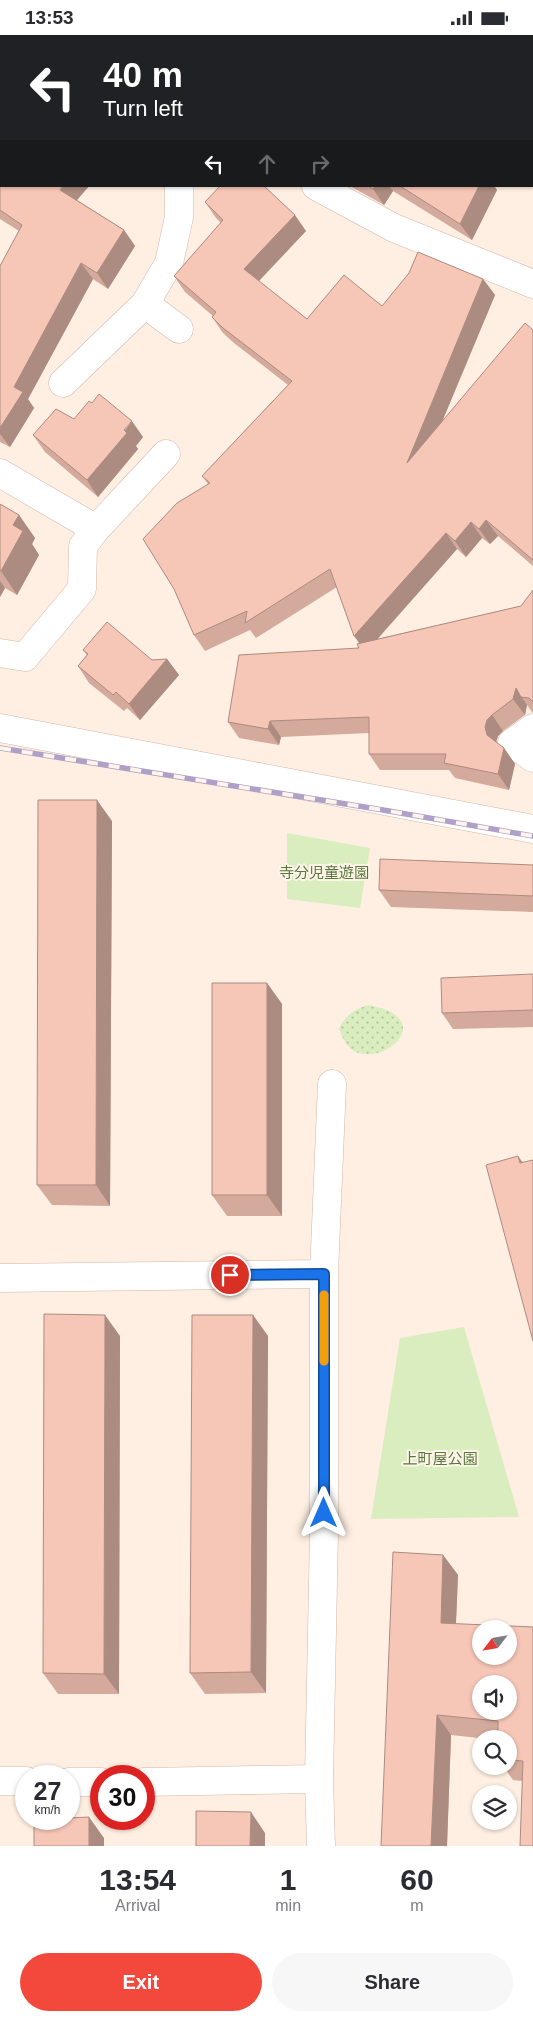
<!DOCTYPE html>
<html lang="en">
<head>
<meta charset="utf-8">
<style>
  body { margin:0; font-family:Helvetica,"Noto Sans JP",sans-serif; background:#f7f7f7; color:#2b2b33; height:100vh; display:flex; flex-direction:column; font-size:19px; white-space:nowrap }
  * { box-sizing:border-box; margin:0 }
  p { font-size:16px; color:#7c7c81 }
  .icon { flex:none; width:28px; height:28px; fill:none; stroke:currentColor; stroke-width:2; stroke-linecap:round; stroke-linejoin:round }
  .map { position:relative; height:1811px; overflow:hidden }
  .drawer { display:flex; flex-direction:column; background:#fff; flex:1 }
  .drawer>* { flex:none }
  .banner { position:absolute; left:0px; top:0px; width:534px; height:152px; box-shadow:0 1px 4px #0004; background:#202124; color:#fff; overflow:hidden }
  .needle { width:32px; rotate:239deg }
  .buttons { position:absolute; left:472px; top:1585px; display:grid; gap:10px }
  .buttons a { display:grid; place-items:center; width:45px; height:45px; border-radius:50%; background:#fff; box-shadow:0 1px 4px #0004; font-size:25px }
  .speed { position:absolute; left:15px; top:1730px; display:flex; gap:10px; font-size:25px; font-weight:700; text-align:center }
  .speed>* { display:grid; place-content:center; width:65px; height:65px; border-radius:50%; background:#fff; box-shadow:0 1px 4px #0004; line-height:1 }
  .speed small { font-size:12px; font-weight:400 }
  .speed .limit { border:8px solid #d22; background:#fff; color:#111 }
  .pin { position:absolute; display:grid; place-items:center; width:42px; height:42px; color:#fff; margin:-21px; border:2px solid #fff; border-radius:50%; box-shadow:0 1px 5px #0007 }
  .me { position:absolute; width:55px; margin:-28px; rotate:0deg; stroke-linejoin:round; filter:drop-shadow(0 0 4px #0008) }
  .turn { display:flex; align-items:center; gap:18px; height:105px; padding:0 20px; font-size:22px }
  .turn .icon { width:65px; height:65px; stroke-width:2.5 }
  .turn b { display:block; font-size:35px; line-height:42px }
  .lanes { display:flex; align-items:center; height:48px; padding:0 20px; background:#0003; justify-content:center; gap:25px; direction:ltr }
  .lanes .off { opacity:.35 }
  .eta { display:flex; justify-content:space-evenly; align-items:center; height:85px; text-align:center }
  .eta b { font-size:30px; font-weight:600; line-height:35px }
  .primary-button { display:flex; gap:10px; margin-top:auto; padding:10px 20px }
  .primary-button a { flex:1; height:58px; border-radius:30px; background:#f3493c; color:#fff; font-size:20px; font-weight:600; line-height:58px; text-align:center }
  .primary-button a+a { background:#f7f7f7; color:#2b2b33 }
  .status { display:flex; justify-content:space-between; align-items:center; height:35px; padding:0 25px; background:#fff; direction:ltr }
  .status svg { height:14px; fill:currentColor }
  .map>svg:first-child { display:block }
  .grass { fill:url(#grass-dots) }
  .park { fill:#d9edbf }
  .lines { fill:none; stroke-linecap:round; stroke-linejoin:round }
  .minor-casing { stroke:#d2b6aa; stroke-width:29 }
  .minor { stroke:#fff; stroke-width:28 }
  .rail-casing { stroke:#afa0c8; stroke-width:5.5 }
  .rail { stroke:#fff4ea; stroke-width:4; stroke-dasharray:11; stroke-linecap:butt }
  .wall { fill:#d4aa9d }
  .shaded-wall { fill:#ac8b80 }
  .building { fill:#f6c6b7; stroke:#ac8b80; fill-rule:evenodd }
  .route-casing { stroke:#114b97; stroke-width:12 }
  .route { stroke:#1a73e8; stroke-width:9 }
  .slow { stroke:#f59e0b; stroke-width:9 }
  .labels { text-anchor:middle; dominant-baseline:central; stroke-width:4; stroke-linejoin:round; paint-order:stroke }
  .park-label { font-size:15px; fill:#57793b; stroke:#fff4ea }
</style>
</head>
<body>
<div class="status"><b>13:53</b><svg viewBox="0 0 49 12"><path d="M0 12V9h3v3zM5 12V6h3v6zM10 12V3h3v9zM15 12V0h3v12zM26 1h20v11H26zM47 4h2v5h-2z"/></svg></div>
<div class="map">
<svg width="533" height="1811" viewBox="0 0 533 1811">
  <defs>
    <pattern id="grass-dots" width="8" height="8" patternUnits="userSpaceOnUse" patternTransform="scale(1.25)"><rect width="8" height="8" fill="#d9edbf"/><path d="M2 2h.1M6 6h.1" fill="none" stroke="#b5c29d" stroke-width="1.8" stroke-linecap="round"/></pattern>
  </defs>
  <rect width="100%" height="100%" fill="#feefe2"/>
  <path class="grass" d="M 368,970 C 442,983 380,1036 351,1014 C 345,1009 342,1001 339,994 C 345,980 354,975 368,970 Z"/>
  <path class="park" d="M 287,798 L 370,813 L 360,873 L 287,864 Z
    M 464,1292 L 519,1482 L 371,1484 L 400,1303 Z"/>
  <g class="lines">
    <defs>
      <path id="minor" d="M 204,0 L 205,1
        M 316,151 L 394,193 L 533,249
        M 145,269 L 179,294
        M 63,348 L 145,269 L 169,228 L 179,182 L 179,151
        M 0,438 L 96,494 L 83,511 L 82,554 L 25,622 L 0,618
        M 96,494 L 166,419
        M 0,693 L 533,794
        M 533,693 L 512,708 L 533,723
        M 0,1243 L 324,1239
        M 0,1746 L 26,1746
        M 69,1747 L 101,1747
        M 144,1747 L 319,1744
        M 321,1811 L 319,1744 L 324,1498 L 324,1239 L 332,1049"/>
    </defs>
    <use href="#minor" class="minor-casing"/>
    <use href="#minor" class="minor"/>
    <defs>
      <path id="rail" d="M 0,713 L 383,775 L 533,801"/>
    </defs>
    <use href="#rail" class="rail-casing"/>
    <use href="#rail" class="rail"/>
  </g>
  <path class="wall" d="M 0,119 L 1,151 L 89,151 L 77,165 L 124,195 L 135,211 L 108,254 L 93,244 L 28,364 L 34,373 L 10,412 L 0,407 L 0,231 L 19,196 L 0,184 Z
    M 350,151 L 494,151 L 497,155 L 472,205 L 393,156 L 384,170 Z
    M 205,167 L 306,196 L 259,246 L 307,284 L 382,271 L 483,244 L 495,260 L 442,387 L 533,295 L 533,531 L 498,501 L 490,509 L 482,503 L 466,522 L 457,514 L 377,604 L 521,571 L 533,555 L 533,678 L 532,677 L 527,670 L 525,680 L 503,696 L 498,701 L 496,707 L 504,713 L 515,729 L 509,755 L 455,743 L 449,735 L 380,735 L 369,719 L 369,698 L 281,702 L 279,710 L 239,703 L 228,687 L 359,613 L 359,608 L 337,552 L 256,603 L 250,595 L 205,616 L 194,600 L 208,449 L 202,441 L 288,350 L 234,308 L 223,298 L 212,282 L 213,281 L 185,257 L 174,241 L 221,188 L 216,183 Z
    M 74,384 L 143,402 L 136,411 L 138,414 L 98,462 L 45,417 L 33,400 Z
    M 0,469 L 19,480 L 35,503 L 32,509 L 39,520 L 17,560 L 5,553 L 0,562 Z
    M 83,615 L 152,625 L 167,624 L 179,640 L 140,685 L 127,673 L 124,676 L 89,648 L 78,631 L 87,620 Z
    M 112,786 L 110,1171 L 52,1170 L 37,1150 Z
    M 533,830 L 533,877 L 391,872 L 379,855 Z
    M 533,939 L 533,992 L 453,994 L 442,978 Z
    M 267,948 L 282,969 L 282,1181 L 227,1181 L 212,1160 Z
    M 253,1280 L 268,1301 L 266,1658 L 205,1659 L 190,1638 Z
    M 120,1301 L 119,1659 L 58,1659 L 43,1638 Z
    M 443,1520 L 458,1540 L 456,1589 L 533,1592 L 522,1746 L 513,1745 L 503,1731 L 509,1731 L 509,1704 L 488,1704 L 451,1700 L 447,1811 L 381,1811 Z"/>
  <path class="shaded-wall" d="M 533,51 L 533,82 L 532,82 L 532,52 Z
    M 63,151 L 89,151 L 72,171 L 60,155 Z
    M 375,151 L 389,151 L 393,156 L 384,170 L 373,154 Z
    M 479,151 L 494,151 L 497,155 L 472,205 L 460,189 Z
    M 295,180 L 306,196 L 255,250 L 244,234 Z
    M 124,195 L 135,211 L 108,254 L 97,238 Z
    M 81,228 L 93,244 L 28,364 L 34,373 L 10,412 L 0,399 L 0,393 L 14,352 Z
    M 483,244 L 495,260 L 418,444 L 407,428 Z
    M 132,386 L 143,402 L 136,411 L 138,414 L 98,462 L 87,445 Z
    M 19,480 L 35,503 L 32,509 L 39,520 L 17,560 L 1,536 L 13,490 Z
    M 486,485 L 498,501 L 490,509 L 479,494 Z
    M 471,487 L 482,503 L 466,522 L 455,506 Z
    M 446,498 L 457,514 L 366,617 L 354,601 Z
    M 0,546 L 5,553 L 0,562 Z
    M 167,624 L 179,640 L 140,685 L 129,669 Z
    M 516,653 L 527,670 L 525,680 L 513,664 Z
    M 492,680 L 503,696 L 498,701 L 496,708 L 487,700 L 485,692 L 487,685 Z
    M 270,686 L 281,702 L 279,710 L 268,694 Z
    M 504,713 L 515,729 L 509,755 L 498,739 Z
    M 97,765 L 112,786 L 110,1171 L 96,1150 Z
    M 267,948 L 282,969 L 282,1181 L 267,1160 Z
    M 518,1121 L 533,1142 L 520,1128 Z
    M 105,1280 L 120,1301 L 119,1659 L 104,1639 Z
    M 253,1280 L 268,1301 L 266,1658 L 251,1637 Z
    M 443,1520 L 458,1540 L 455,1609 L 441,1588 Z
    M 437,1680 L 451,1700 L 447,1811 L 431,1811 Z
    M 251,1777 L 265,1798 L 265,1811 L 250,1811 Z
    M 89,1782 L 104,1803 L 104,1811 L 89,1811 Z"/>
  <path class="building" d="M 0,0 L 162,0 L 163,1 L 1,1 L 1,62 L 0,61 Z
    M 225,0 L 533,0 L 533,51 L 532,52 L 532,1 L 223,1 Z
    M 1,117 L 1,151 L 63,151 L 60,155 L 124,195 L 97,238 L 81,228 L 14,352 L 23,357 L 0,393 L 0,231 L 22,190 L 0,175 L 0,119 Z
    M 220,151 L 264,151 L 295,180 L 244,234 L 307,284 L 344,240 L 382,271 L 409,238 L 418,217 L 483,244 L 407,428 L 525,288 L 533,295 L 533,525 L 486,485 L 479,494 L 471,487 L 455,506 L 446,498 L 354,601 L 330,534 L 245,588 L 247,576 L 194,600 L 174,554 L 143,504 L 177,468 L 210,448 L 202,441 L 292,346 L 223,293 L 212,282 L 216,277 L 174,241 L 223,185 L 205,167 Z
    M 368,151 L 375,151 L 373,154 Z
    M 400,151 L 479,151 L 460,189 Z
    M 99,359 L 132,386 L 124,395 L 127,398 L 87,445 L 33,400 L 56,374 L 74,384 L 89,366 L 92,368 Z
    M 0,469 L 19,480 L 13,490 L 23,496 L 1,536 L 0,536 Z
    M 533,555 L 533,667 L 529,663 L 521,662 L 516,653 L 513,664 L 492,680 L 487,685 L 485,692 L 487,700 L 504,713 L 498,739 L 444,728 L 446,719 L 369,719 L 369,682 L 270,686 L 268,694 L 228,687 L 239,620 L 359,613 L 357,609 L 521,571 Z
    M 107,587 L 152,625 L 167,624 L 129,669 L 116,657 L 113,660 L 78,631 L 88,619 L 83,615 Z
    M 38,765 L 97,765 L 96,1150 L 37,1150 Z
    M 380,824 L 533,830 L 533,861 L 379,855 Z
    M 533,939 L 533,975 L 442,978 L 441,943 Z
    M 212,948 L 267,948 L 267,1160 L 212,1160 Z
    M 518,1121 L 520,1128 L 533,1125 L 533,1306 L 486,1130 Z
    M 44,1279 L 105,1280 L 104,1639 L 43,1638 Z
    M 192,1280 L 253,1280 L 251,1637 L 190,1638 Z
    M 393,1517 L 443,1520 L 441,1588 L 533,1592 L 533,1811 L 520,1811 L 523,1726 L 509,1725 L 509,1704 L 498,1704 L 498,1686 L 437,1680 L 431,1811 L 381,1811 ZM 481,1594 L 509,1594 L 509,1621 L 481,1621 ZM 481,1649 L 509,1649 L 509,1676 L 481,1676 Z
    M 196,1776 L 251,1777 L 250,1811 L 196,1811 Z
    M 89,1782 L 89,1811 L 34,1811 L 34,1784 L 69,1784 L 69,1783 Z"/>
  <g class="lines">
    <defs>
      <path id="route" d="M 230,1240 L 324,1239 L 324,1478"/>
    </defs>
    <use href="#route" class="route-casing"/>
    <use href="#route" class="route"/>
    <path class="slow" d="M 324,1260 L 324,1326"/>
  </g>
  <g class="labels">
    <g class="park-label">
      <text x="324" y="837">寺分児童遊園</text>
      <text x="440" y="1423">上町屋公園</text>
    </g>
  </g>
</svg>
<div class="buttons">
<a><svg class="needle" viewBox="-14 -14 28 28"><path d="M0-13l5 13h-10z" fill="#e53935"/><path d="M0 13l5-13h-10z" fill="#7c7c81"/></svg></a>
<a><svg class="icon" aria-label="sound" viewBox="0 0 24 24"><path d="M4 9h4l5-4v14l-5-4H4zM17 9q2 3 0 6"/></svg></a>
<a><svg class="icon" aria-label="search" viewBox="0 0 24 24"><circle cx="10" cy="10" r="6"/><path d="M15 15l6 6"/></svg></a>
<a><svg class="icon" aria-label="layers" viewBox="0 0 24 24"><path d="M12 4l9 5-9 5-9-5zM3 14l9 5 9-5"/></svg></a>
</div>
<div class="speed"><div>27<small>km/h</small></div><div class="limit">30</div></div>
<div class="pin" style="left:230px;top:1240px;background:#d93025"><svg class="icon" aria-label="arrive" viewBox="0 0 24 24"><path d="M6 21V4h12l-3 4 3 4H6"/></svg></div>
<svg class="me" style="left:324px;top:1478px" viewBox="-20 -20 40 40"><path d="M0-17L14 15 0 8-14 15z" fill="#1a73e8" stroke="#fff" stroke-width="4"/></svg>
<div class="banner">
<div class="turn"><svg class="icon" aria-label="left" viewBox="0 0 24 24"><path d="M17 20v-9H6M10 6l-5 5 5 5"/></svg><div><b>40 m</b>Turn left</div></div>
<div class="lanes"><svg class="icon" aria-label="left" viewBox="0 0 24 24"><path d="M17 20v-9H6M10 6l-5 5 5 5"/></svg><svg class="icon off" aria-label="ahead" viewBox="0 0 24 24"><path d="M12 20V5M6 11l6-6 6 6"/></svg><svg class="icon off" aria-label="right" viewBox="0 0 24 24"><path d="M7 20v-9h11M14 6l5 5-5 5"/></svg></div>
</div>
</div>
<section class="drawer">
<div class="eta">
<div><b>13:54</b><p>Arrival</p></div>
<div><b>1</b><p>min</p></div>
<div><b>60</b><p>m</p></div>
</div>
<div class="primary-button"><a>Exit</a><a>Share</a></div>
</section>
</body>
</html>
